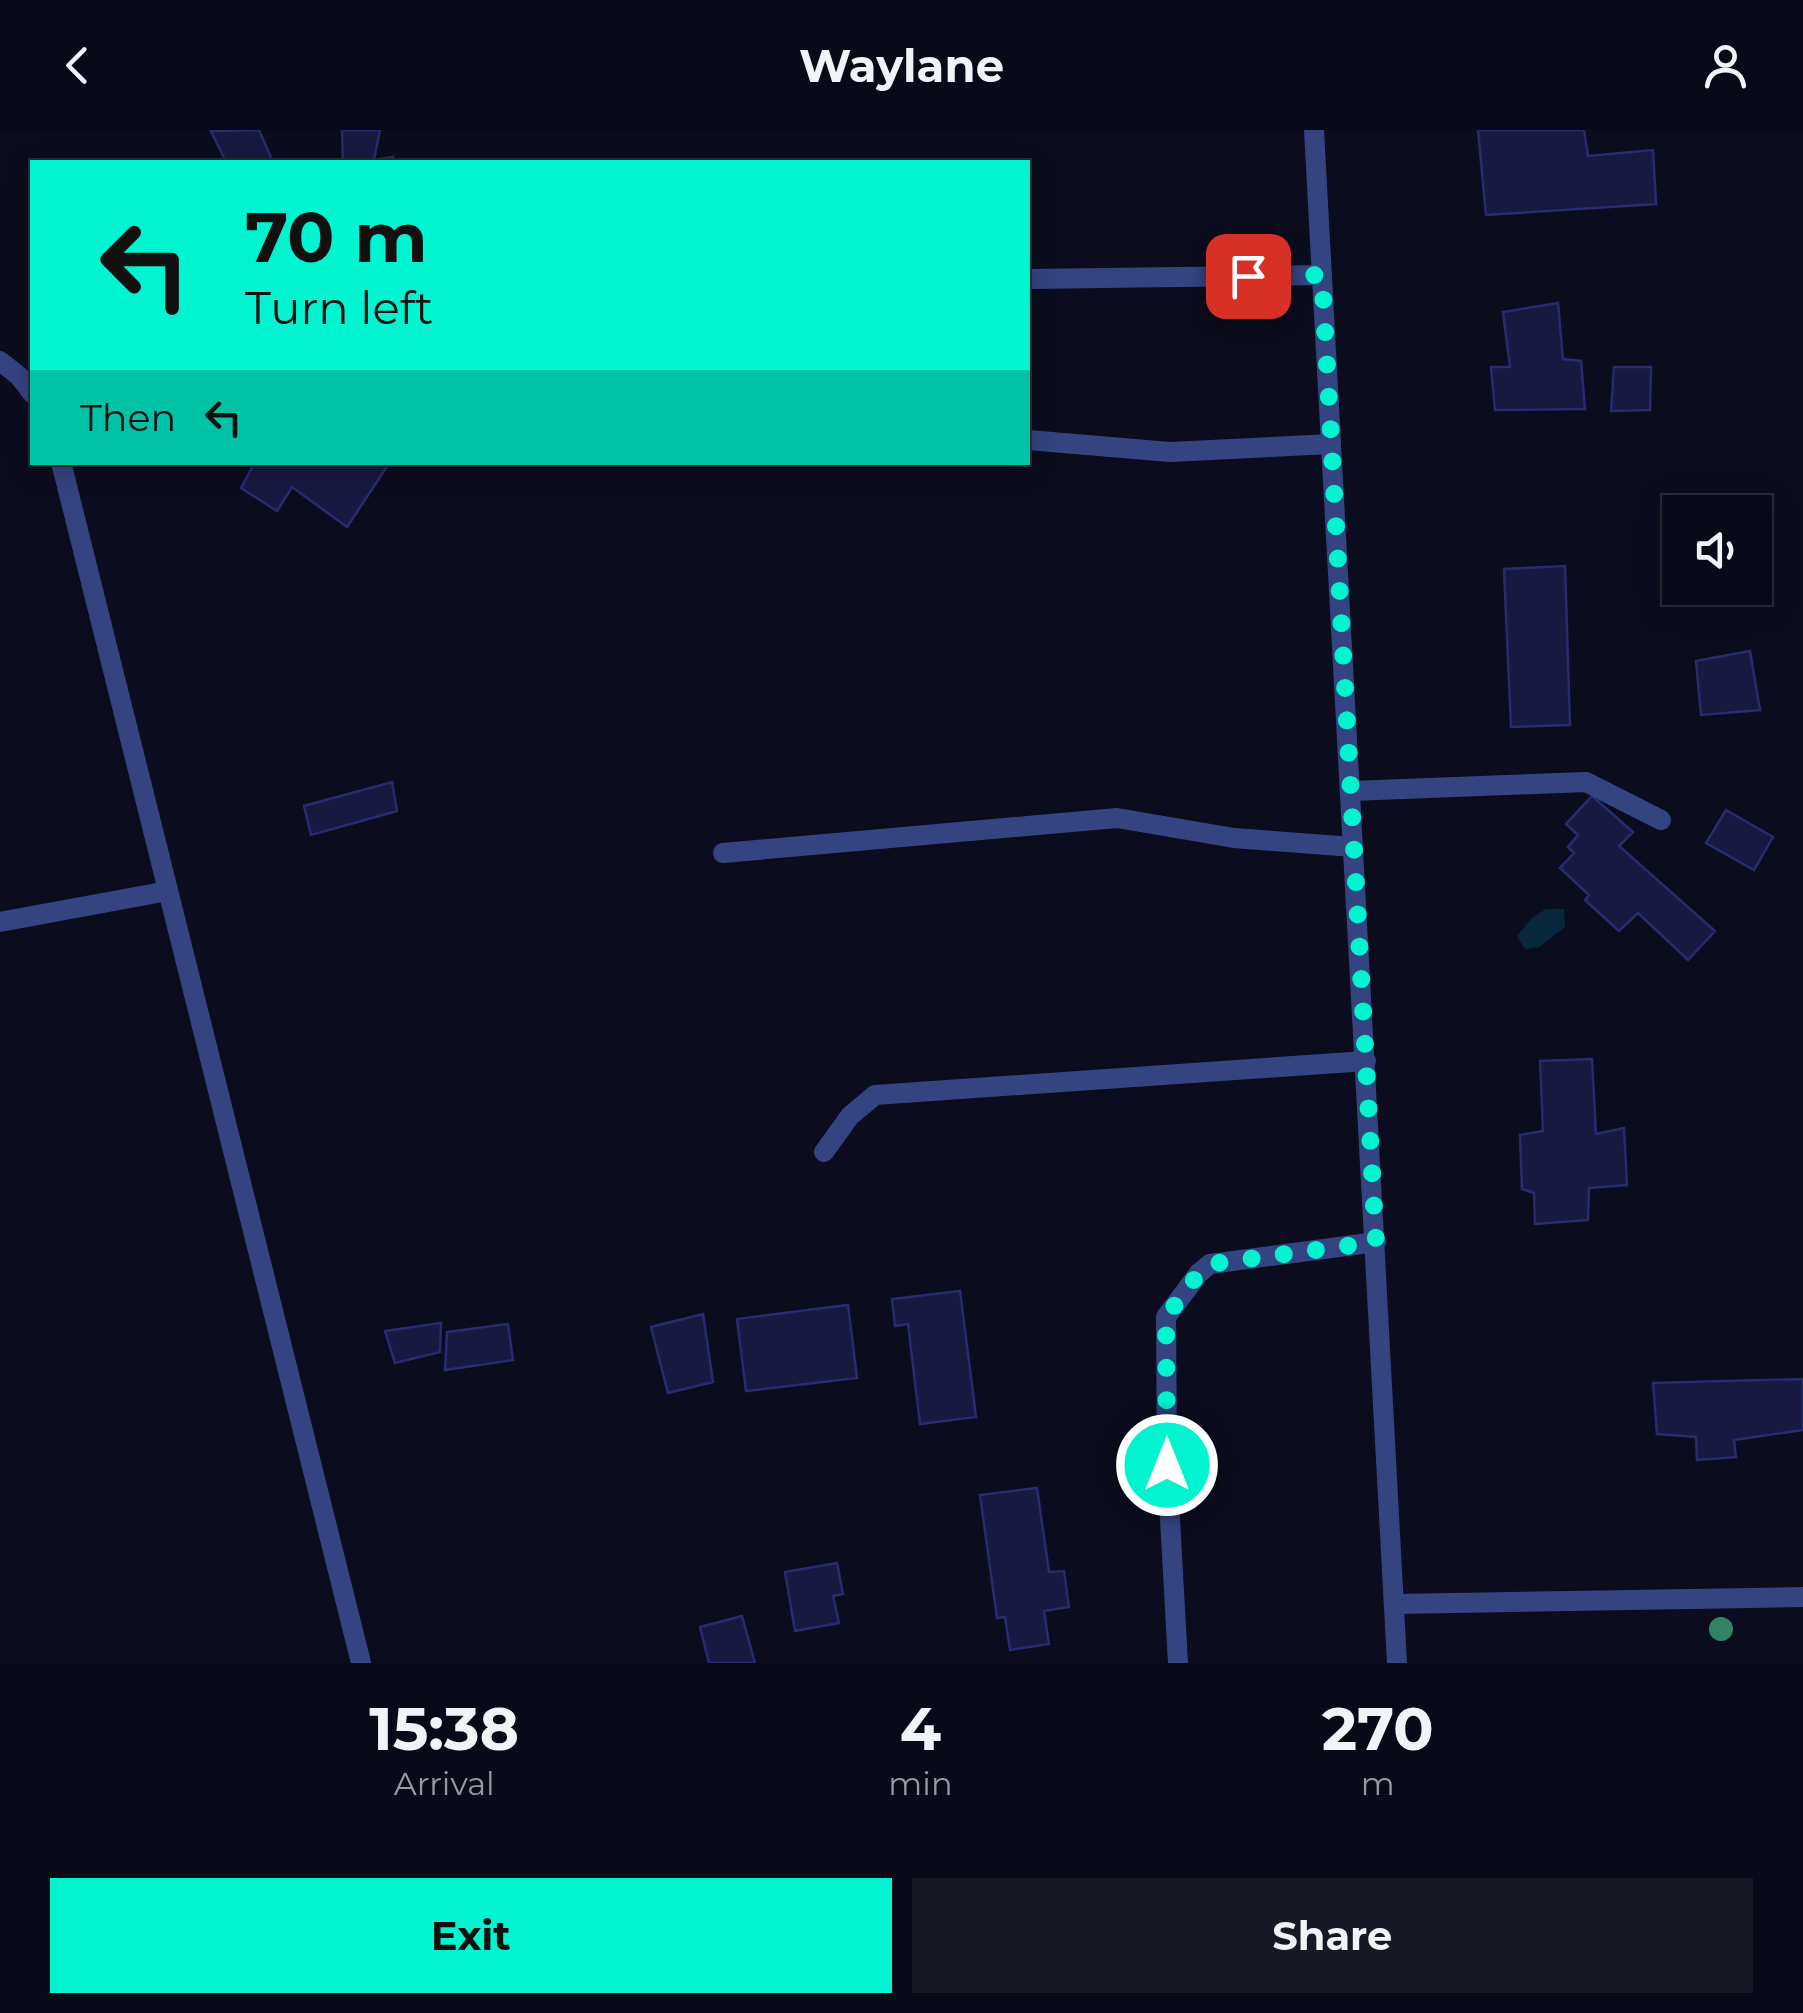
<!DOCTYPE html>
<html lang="en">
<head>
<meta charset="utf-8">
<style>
  body { margin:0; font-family:Montserrat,sans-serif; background:#161824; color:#f1f3f6; height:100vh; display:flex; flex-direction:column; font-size:38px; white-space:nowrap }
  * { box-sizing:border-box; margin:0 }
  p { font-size:32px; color:#989aa1 }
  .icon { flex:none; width:55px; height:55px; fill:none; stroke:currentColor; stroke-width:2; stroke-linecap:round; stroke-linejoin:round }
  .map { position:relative; height:1533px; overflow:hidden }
  .side { display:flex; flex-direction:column; background:#080a17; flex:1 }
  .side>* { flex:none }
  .banner { position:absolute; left:30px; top:30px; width:1000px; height:305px; border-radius:0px; box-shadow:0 5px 25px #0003,0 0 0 2px #292b36; background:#00f4cf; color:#111; overflow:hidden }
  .tools { position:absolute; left:1662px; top:365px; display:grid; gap:20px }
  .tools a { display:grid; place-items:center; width:110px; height:110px; border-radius:0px; background:#080a17; box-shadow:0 5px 25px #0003,0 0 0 2px #292b36; font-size:50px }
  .pin { position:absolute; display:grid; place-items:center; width:85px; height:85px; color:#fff; margin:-42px; border-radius:20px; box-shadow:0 5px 15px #0006 }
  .me { position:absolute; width:110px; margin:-55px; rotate:0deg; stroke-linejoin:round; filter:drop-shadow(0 0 8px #0008) }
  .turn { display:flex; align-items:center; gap:35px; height:210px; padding:0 50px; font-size:45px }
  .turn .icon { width:130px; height:130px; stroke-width:2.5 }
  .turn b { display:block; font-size:70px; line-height:85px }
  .then { display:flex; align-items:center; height:95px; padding:0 50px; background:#0003; gap:20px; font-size:38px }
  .eta { display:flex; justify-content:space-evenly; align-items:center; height:170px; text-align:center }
  .eta b { font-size:60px; font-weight:700; line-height:70px }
  .cta { display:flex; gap:20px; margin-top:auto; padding:20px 50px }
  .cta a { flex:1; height:115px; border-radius:0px; background:#00f4cf; color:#111; font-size:40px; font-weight:700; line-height:115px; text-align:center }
  .cta a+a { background:#161824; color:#f1f3f6 }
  header { display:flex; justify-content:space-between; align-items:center; height:130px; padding:0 50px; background:#080a17; font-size:45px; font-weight:700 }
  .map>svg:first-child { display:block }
  .water { fill:#07283c }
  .building { fill:#171940; stroke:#282b6d; stroke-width:2.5 }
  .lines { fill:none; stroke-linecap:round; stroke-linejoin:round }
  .service { stroke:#344480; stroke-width:20 }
  .minor { stroke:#344480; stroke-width:20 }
  .tree { fill:#328363 }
  .route { stroke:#00f4cf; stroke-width:18; stroke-dasharray:0 32.4 }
</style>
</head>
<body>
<header><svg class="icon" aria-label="back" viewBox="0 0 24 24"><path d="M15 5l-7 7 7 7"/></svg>Waylane<svg class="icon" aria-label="person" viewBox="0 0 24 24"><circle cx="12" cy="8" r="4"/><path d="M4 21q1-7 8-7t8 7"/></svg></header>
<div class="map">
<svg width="1803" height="1533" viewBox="0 0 1803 1533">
  <rect width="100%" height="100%" fill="#0b0d1f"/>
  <path class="water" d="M 1546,779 L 1564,779 L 1565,797 L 1539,817 L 1525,819 L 1517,806 L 1532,788 Z"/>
  <path class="building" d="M 259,0 L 273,32 L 226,32 L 211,1 Z
    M 342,0 L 380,0 L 374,30 L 393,27 L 393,32 L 343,32 Z
    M 1478,0 L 1584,0 L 1588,26 L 1653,20 L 1656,74 L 1486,85 Z
    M 1558,173 L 1563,229 L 1581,231 L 1585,279 L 1495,280 L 1491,237 L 1510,237 L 1503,182 Z
    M 1614,237 L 1651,237 L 1650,280 L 1611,281 Z
    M 255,332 L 390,332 L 347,397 L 292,357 L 277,381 L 241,358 Z
    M 1565,436 L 1570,595 L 1511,597 L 1504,439 Z
    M 1750,521 L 1760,580 L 1701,585 L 1696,531 Z
    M 392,652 L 397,681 L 311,705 L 304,676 Z
    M 1592,666 L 1633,702 L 1619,716 L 1715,801 L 1688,830 L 1638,783 L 1619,801 L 1585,770 L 1589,765 L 1560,738 L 1574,723 L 1568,717 L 1578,705 L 1566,694 Z
    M 1726,680 L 1773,707 L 1754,740 L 1706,713 Z
    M 1592,929 L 1596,1004 L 1624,998 L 1627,1055 L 1589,1058 L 1588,1090 L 1535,1094 L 1534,1063 L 1522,1059 L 1520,1005 L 1543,1001 L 1540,931 Z
    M 960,1161 L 976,1287 L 920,1294 L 908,1194 L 895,1196 L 892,1169 Z
    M 848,1175 L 857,1248 L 746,1261 L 737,1189 Z
    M 703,1184 L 713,1252 L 668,1263 L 651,1197 Z
    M 441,1193 L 440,1222 L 395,1233 L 385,1201 Z
    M 508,1194 L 513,1230 L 445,1240 L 447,1202 Z
    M 1803,1249 L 1803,1300 L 1734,1310 L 1736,1327 L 1697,1330 L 1696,1307 L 1657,1304 L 1653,1253 Z
    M 1037,1358 L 1049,1442 L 1064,1441 L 1069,1477 L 1044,1481 L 1049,1514 L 1010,1520 L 1005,1487 L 997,1488 L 980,1365 Z
    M 837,1433 L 843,1464 L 833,1466 L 839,1493 L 795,1501 L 785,1442 Z
    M 742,1486 L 755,1533 L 709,1533 L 700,1497 Z"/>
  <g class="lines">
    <path class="service" d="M 1028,149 L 1322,145
      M 1028,310 L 1170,322 L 1331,314
      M 1351,661 L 1586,652 L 1661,690
      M 723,723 L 1117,688 L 1234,708 L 1353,717
      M 824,1022 L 850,986 L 875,965 L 1366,931"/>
    <path class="minor" d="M 1314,0 L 1397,1533
      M 0,231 L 19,246 L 32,263
      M 61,332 L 361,1533
      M 0,792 L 168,761
      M 1395,1474 L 1803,1467
      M 1178,1533 L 1167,1335 L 1166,1187 L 1199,1143 L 1210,1134 L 1376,1112"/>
  </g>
  <circle class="tree" cx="1721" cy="1499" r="12"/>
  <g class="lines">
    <path class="route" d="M 1167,1335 L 1166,1187 L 1199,1143 L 1210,1134 L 1376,1112 L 1322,145 L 1248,146"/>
  </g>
</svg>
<div class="tools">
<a><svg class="icon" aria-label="sound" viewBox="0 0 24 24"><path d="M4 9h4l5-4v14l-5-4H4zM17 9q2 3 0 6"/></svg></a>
</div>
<div class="pin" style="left:1248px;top:146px;background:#d93025"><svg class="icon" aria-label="arrive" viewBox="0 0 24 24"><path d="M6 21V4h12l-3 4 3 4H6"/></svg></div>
<svg class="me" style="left:1167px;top:1335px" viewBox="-20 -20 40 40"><circle r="17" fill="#00f4cf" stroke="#fff" stroke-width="3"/><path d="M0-11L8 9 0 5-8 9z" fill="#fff"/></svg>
<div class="banner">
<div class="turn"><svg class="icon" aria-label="left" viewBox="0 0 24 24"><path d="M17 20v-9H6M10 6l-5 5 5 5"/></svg><div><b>70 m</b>Turn left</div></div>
<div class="then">Then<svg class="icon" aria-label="left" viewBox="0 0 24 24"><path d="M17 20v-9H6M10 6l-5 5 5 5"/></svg></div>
</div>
</div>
<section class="side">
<div class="eta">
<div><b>15:38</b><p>Arrival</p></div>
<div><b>4</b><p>min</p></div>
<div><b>270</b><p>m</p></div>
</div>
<div class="cta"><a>Exit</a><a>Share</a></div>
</section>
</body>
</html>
